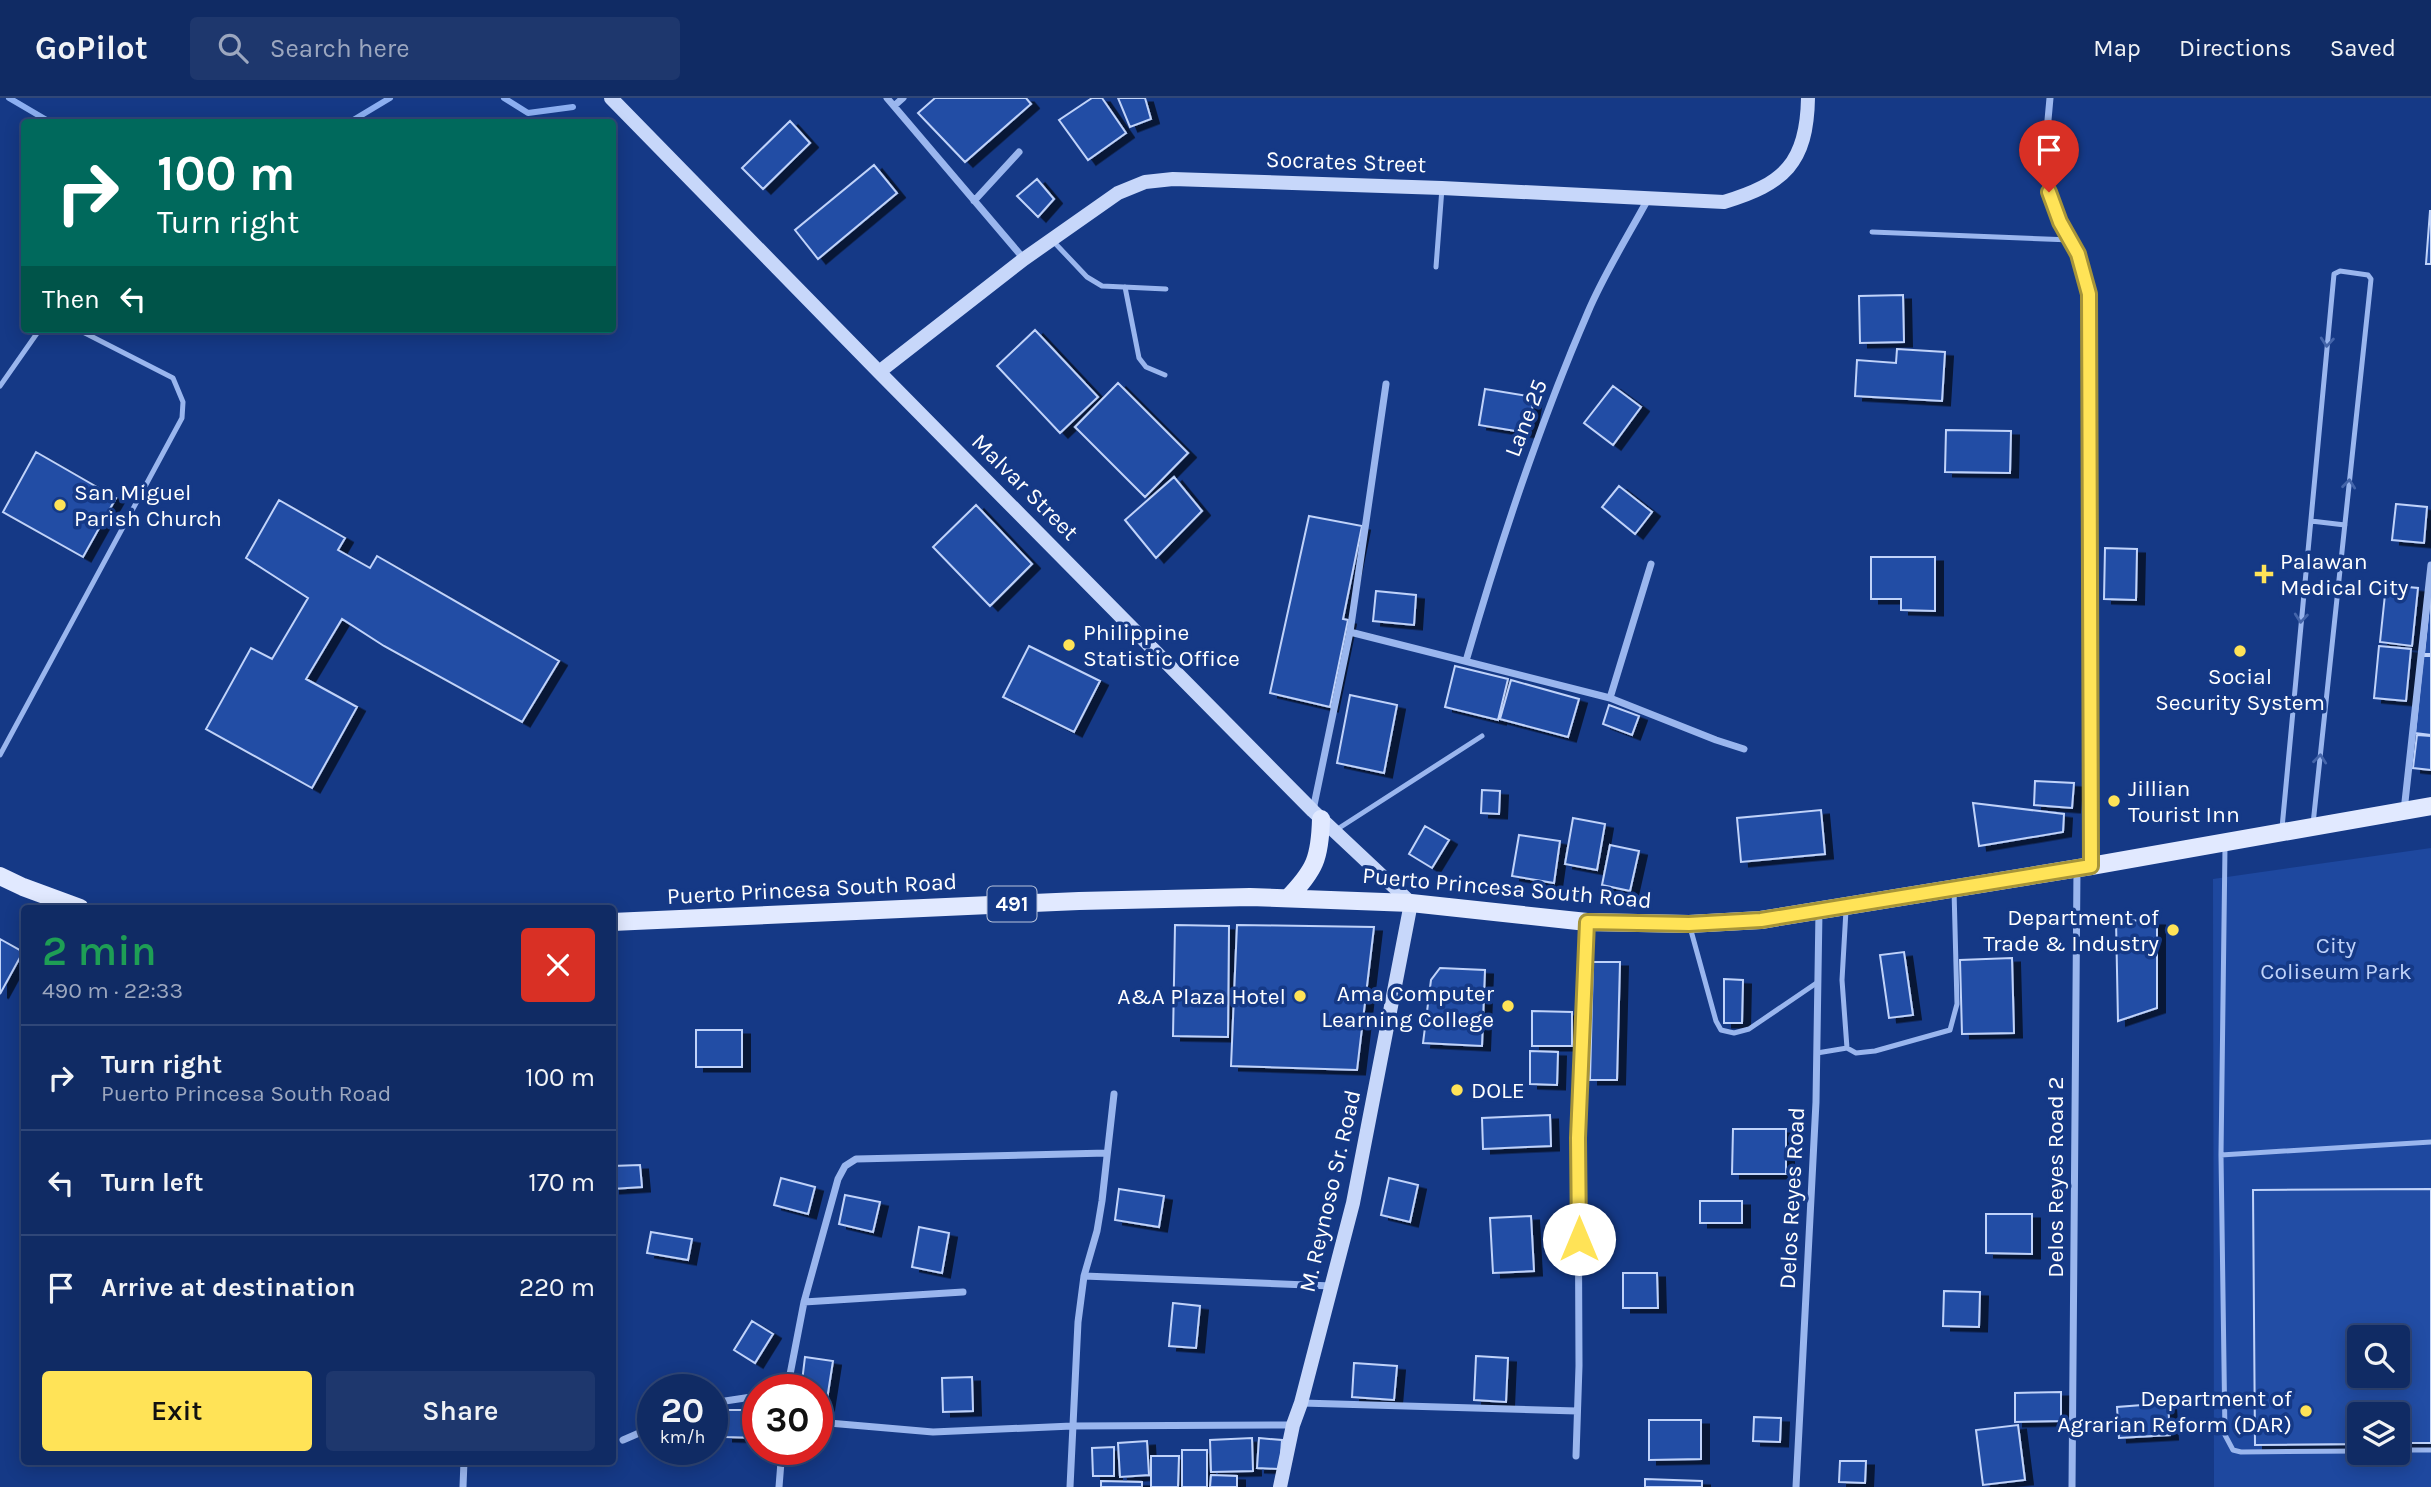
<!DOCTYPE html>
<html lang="en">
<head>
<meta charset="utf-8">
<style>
  body { margin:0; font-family:Karla,sans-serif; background:#1e376d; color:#f1f3f6; height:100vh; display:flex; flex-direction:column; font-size:26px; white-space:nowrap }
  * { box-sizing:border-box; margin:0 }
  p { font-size:23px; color:#9ca7bf }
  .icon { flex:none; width:38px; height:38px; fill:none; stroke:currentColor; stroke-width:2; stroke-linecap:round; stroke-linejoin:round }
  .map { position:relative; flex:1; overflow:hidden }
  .drawer { position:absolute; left:21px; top:807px; width:595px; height:560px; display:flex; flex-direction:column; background:#102b64; border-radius:7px; box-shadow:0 4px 18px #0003,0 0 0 2px #304778 }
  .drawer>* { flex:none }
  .hud { position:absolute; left:21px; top:21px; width:595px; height:214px; border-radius:7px; box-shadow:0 4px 18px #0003,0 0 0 2px #304778; background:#00695c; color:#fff; overflow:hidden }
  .controls { position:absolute; left:2347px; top:1227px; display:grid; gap:14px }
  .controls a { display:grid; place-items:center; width:63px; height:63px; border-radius:7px; background:#102b64; box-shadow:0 4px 18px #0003,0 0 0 2px #304778; font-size:35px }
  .speed { position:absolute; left:637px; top:1276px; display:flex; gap:14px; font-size:35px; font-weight:700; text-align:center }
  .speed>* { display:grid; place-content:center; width:91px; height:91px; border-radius:50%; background:#102b64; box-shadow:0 4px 18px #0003,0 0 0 2px #304778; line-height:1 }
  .speed small { font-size:18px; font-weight:400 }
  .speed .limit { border:10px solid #d22; background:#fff; color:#111 }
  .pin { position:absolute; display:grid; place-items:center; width:60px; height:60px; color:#fff; margin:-72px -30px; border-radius:50% 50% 50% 0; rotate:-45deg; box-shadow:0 0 7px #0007 }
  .pin .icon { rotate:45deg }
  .me { position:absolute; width:77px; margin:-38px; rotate:0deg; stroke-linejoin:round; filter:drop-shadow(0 0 5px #0008) }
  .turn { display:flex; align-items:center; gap:24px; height:147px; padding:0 21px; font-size:32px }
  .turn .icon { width:91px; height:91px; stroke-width:2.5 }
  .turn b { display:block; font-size:49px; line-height:60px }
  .then { display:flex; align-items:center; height:66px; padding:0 21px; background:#0003; gap:14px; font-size:26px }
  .round { display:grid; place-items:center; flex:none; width:74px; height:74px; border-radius:7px; background:#1e376d }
  .overview { display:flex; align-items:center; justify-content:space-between; height:119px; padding:0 21px }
  h1 { font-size:42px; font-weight:600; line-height:52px; color:#1e9e55 }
  .primary-button { display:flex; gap:14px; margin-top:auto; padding:14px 21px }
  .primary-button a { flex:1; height:80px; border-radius:7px; background:#ffe357; color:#111; font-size:28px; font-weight:600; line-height:80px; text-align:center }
  .primary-button a+a { background:#1e376d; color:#f1f3f6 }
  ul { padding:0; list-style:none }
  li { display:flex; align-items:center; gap:21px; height:105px; padding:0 21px; border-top:2px solid #304778 }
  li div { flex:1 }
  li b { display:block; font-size:26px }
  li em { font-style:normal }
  header { display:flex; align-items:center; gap:42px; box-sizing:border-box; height:98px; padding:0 35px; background:#102b64; border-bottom:2px solid #304778 }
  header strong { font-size:33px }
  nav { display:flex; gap:38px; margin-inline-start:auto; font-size:24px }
  .search { width:490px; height:63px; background:#1e376d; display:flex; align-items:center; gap:18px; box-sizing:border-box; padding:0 24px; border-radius:7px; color:#9ca7bf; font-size:26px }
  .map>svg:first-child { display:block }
  .green { fill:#1e489f; fill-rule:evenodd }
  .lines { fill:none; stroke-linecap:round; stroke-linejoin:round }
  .stream { stroke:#8caff1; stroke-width:6 }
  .building { fill:#234da5; stroke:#c0d3fa; stroke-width:2; fill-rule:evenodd; filter:url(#shadow) }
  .lane { stroke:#9ab6ee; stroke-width:5 }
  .street { stroke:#9ab6ee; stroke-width:7 }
  .secondary { stroke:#c7d7fa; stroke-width:14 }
  .primary { stroke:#e1e9ff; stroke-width:18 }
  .oneway { stroke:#4465aa }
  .route-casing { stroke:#a69439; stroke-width:18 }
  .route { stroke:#ffe357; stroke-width:12 }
  .poi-dot { fill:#ffe357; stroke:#153986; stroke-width:2.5 }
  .labels { text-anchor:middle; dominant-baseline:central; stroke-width:7; stroke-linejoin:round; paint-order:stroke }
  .shield { fill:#153986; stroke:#b9c4db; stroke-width:2 }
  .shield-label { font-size:21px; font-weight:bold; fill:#fff }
  .street-label { font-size:23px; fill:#fff; stroke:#153986 }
  .poi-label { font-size:23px; fill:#fff; stroke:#153986; text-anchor:start }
  .park-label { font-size:23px; fill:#c0d3fa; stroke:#153986 }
</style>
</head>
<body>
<header>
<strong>GoPilot</strong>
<div class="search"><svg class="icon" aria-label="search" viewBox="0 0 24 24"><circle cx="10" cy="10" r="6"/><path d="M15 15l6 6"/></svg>Search here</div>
<nav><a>Map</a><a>Directions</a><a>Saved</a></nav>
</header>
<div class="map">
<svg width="2431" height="1389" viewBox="0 0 2431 1389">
  <defs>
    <filter id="shadow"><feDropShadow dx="8" dy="4.5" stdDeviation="0" flood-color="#0009"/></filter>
  </defs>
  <rect width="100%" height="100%" fill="#153986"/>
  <path class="green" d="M 2431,750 L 2431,1389 L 2214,1389 L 2213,781 ZM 2359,1239 L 2398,1239 L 2398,1278 L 2359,1278 ZM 2359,1316 L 2398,1316 L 2398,1354 L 2359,1354 Z"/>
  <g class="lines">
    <path class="stream" d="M 9,0 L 50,24
      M 504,0 L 528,15 L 573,9
      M 350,24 L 390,0"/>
  </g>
  <path class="building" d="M 935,0 L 1026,0 L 1031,6 L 965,64 L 918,15 Z
    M 1092,0 L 1102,0 L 1126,35 L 1088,62 L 1059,22 Z
    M 1118,0 L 1145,0 L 1151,21 L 1130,29 Z
    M 790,23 L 810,45 L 763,91 L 742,70 Z
    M 874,67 L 897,95 L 818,161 L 795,132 Z
    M 1037,81 L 1054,101 L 1038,119 L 1017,98 Z
    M 2430,113 L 2431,113 L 2431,166 L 2426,166 Z
    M 1903,197 L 1904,244 L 1860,245 L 1859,198 Z
    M 1035,232 L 1098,299 L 1060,335 L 997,268 Z
    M 1897,251 L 1945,254 L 1942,303 L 1855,298 L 1857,262 L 1896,265 Z
    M 1118,285 L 1188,355 L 1145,399 L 1075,329 Z
    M 1613,288 L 1641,309 L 1613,347 L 1584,325 Z
    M 1485,291 L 1534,299 L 1528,335 L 1479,327 Z
    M 1946,332 L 2011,333 L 2010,375 L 1945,374 Z
    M 36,354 L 116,400 L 83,459 L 3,414 Z
    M 1174,379 L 1202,413 L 1156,460 L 1125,422 Z
    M 1619,388 L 1652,414 L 1635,436 L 1602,409 Z
    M 279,402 L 345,440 L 338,452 L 370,470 L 377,458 L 559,563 L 522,624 L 384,548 L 342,521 L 306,581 L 357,609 L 312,690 L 206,631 L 251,550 L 272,561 L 308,500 L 246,460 Z
    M 2396,406 L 2427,409 L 2424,445 L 2392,442 Z
    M 976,407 L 1032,466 L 990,508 L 933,449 Z
    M 1309,418 L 1362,428 L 1343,521 L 1348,522 L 1330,609 L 1270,595 Z
    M 2105,450 L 2137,451 L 2136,502 L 2104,501 Z
    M 1871,459 L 1935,459 L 1935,513 L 1901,512 L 1901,501 L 1871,501 Z
    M 2386,487 L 2418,490 L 2412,548 L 2380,544 Z
    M 2431,489 L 2431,556 L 2424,556 Z
    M 1376,493 L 1416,497 L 1414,527 L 1373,523 Z
    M 1029,548 L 1100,583 L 1074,634 L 1003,599 Z
    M 2379,548 L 2411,551 L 2406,603 L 2374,600 Z
    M 2423,558 L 2431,558 L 2431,637 L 2415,635 Z
    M 1455,568 L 1508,581 L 1498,622 L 1445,609 Z
    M 1511,582 L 1579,601 L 1568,639 L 1500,621 Z
    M 1350,597 L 1397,607 L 1384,675 L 1337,665 Z
    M 1609,607 L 1639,618 L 1632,637 L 1603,626 Z
    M 2417,637 L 2431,638 L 2431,672 L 2413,670 Z
    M 2035,683 L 2074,685 L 2072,710 L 2034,707 Z
    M 1482,692 L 1500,693 L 1499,716 L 1481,715 Z
    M 1973,705 L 2064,716 L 2063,734 L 1979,748 Z
    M 1821,712 L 1825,756 L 1741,764 L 1737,720 Z
    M 1573,720 L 1605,726 L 1597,772 L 1565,766 Z
    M 1425,728 L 1449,742 L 1432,770 L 1409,756 Z
    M 1519,737 L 1560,743 L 1554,785 L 1512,778 Z
    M 1610,747 L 1639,753 L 1630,793 L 1602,787 Z
    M 2116,822 L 2157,823 L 2157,910 L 2118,923 Z
    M 1175,827 L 1229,828 L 1228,939 L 1173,938 Z
    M 1237,827 L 1374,829 L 1357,972 L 1231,968 Z
    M 0,841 L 23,854 L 0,896 Z
    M 1904,854 L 1913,917 L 1889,920 L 1880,857 Z
    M 2012,860 L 2014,935 L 1962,936 L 1960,862 Z
    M 1593,864 L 1620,864 L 1617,982 L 1590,982 Z
    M 1440,870 L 1485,872 L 1482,948 L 1423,945 L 1431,882 Z
    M 1724,881 L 1743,882 L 1742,925 L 1724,925 Z
    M 1532,913 L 1572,914 L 1572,948 L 1532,948 Z
    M 696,932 L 742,932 L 742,969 L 696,969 Z
    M 1530,953 L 1558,954 L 1557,987 L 1530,986 Z
    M 1550,1017 L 1551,1048 L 1483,1051 L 1482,1020 Z
    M 1733,1031 L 1786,1031 L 1786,1076 L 1732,1076 Z
    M 640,1067 L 642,1089 L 612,1091 L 612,1068 Z
    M 781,1080 L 815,1089 L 808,1116 L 774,1107 Z
    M 1389,1080 L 1418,1087 L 1410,1124 L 1381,1117 Z
    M 1119,1091 L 1164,1098 L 1159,1129 L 1115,1122 Z
    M 2431,1091 L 2431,1345 L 2398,1345 L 2398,1316 L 2359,1316 L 2359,1346 L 2255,1347 L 2253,1092 ZM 2359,1239 L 2398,1239 L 2398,1278 L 2359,1278 Z
    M 845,1097 L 880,1104 L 873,1134 L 839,1126 Z
    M 1700,1103 L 1742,1103 L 1742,1125 L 1700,1125 Z
    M 1986,1116 L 2032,1116 L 2032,1156 L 1986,1155 Z
    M 1531,1118 L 1534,1173 L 1493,1175 L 1490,1120 Z
    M 919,1129 L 949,1135 L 942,1175 L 912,1169 Z
    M 651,1134 L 692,1141 L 688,1162 L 647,1155 Z
    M 1623,1175 L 1657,1175 L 1658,1210 L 1623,1210 Z
    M 1944,1193 L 1980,1194 L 1979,1229 L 1943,1228 Z
    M 1173,1205 L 1200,1208 L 1196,1250 L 1169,1248 Z
    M 752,1223 L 773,1236 L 755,1265 L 734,1252 Z
    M 1476,1258 L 1508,1260 L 1506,1304 L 1474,1302 Z
    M 805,1259 L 833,1263 L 826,1308 L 817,1306 L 817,1292 L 801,1292 Z
    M 1354,1265 L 1397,1268 L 1394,1302 L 1352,1299 Z
    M 972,1279 L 973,1313 L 943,1314 L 942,1280 Z
    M 2061,1294 L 2061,1323 L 2015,1324 L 2015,1295 Z
    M 2168,1305 L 2170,1337 L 2119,1340 L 2117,1309 Z
    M 725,1312 L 758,1312 L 758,1340 L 725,1339 Z
    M 1754,1319 L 1781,1320 L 1780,1344 L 1753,1343 Z
    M 1649,1322 L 1701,1322 L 1701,1361 L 1649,1362 Z
    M 2018,1327 L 2025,1382 L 1983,1387 L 1976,1332 Z
    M 1252,1340 L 1253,1373 L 1211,1374 L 1210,1342 Z
    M 1259,1340 L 1282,1342 L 1280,1371 L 1257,1370 Z
    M 1147,1343 L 1149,1377 L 1120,1379 L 1118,1345 Z
    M 1114,1349 L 1114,1378 L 1093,1378 L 1092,1350 Z
    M 1182,1352 L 1207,1352 L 1207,1389 L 1182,1389 Z
    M 1151,1358 L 1179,1358 L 1178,1389 L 1151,1389 Z
    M 1840,1363 L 1866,1363 L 1865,1385 L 1839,1384 Z
    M 1211,1377 L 1237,1378 L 1237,1389 L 1210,1389 Z
    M 1645,1381 L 1702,1383 L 1702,1389 L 1645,1389 Z
    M 1101,1383 L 1142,1384 L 1142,1389 L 1101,1389 Z"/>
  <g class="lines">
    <path class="lane" d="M 1872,134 L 2071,142
      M 1052,142 L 1087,179 L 1102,188 L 1166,191
      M 1436,169 L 1442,90
      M 1125,189 L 1139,260 L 1146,269 L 1165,277
      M 0,288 L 40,231
      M 2311,423 L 2345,427
      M 0,657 L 182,320 L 183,304 L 173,280 L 77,231
      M 2282,730 L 2334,176 L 2340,173 L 2368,177 L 2371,181 L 2313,726
      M 1336,732 L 1482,638
      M 2225,749 L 2221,1057 L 2225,1337 L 2233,1352 L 2241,1354 L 2359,1353
      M 1846,812 L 1842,882 L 1847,950 L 1856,955 L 1875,953 L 1950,932 L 1957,906 L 1954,792
      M 1690,829 L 1716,923 L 1721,932 L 1734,935 L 1749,931 L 1818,884
      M 1817,955 L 1847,950
      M 2221,1057 L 2431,1044
      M 2398,1352 L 2431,1352"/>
    <path class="street" d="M 887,0 L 1024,161
      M 2050,0 L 2047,33 L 2049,94 L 2061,124 L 2078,156 L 2089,196 L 2091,767
      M 894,8 L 903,0
      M 974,103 L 1019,54
      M 1350,534 L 1610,600 L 1716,642 L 1744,651
      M 1466,563 C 1500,445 1539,327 1588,214 C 1604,176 1628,138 1648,101
      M 1610,600 L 1651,466
      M 1313,712 L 1350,534 L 1386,286
      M 2404,713 L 2431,467
      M 1084,1178 L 1332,1188
      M 804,1204 L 963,1194
      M 787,1292 L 804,1204 L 838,1081 L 845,1068 L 856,1061 L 1107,1055
      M 712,1305 L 758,1298
      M 1302,1305 L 1577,1313
      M 817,1324 L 933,1334 L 1072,1328 L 1293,1327
      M 623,1342 L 653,1329
      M 1576,1358 L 1579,1268 L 1578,1040 L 1587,825
      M 463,1389 L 464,1363
      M 779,1389 L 782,1351
      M 1070,1389 L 1078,1224 L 1084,1178 L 1097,1133 L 1102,1103 L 1114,996
      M 1796,1389 L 1816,1004 L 1819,813
      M 2072,1389 L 2077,770"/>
    <path class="secondary" d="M 611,0 L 879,274 L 1313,713 L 1411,805 L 1353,1105 L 1301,1305 L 1293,1327 L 1280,1389
      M 879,274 L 1024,161 L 1118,95 L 1145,84 L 1173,81 L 1442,90 L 1724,104 C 1784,86 1807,65 1808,0"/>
    <path class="primary" d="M 0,778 L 23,789 L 80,810
      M 1288,800 C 1315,772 1320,760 1321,721
      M 612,824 L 1079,803 L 1250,799 L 1411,805 L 1587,824 L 1689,826 L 1761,822 L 2091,768 L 2431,708"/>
  </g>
  <defs><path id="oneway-chevron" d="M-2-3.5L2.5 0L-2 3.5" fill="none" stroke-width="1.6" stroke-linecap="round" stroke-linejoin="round" transform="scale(1.75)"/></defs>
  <g class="oneway">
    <use href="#oneway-chevron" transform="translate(2327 244) rotate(95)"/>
    <use href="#oneway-chevron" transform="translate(2349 386) rotate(-84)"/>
    <use href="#oneway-chevron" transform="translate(2301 520) rotate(95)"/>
    <use href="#oneway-chevron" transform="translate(2320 661) rotate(-84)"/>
  </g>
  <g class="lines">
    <defs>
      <path id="route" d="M 1579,1141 L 1578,1040 L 1587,824 L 1689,826 L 1761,822 L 2091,768 L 2089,196 L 2078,156 L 2060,124 L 2049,94"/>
    </defs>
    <use href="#route" class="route-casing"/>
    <use href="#route" class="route"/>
  </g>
  <g class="poi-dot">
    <circle cx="60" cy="407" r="7"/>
    <path d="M2260.5 465.5h7v7h7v7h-7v7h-7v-7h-7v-7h7z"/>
    <circle cx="1069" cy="547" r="7"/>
    <circle cx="2240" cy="553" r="7"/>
    <circle cx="2114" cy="703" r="7"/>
    <circle cx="2173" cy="832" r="7"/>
    <circle cx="1300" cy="898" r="7"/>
    <circle cx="1508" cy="908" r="7"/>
    <circle cx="1457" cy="992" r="7"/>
    <circle cx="2306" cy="1313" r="7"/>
  </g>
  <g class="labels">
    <rect class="shield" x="987.5" y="788.5" width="49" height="35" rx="5"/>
    <g class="shield-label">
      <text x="1012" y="806">491</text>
    </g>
    <g class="street-label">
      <text transform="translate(1346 64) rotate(2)">Socrates Street</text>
      <text transform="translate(1526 320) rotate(-69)">Lane 25</text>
      <text transform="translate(1025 389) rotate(45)">Malvar Street</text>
      <text transform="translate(1507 790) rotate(5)">Puerto Princesa South Road</text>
      <text transform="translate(812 791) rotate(-3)">Puerto Princesa South Road</text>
      <text transform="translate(2055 1079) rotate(-90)">Delos Reyes Road 2</text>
      <text transform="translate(1330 1093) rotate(-77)">M. Reynoso Sr. Road</text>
      <text transform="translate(1792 1100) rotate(-87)">Delos Reyes Road</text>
    </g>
    <g class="poi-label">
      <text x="74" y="394">San Miguel<tspan x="74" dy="26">Parish Church</tspan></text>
      <text x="2280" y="463">Palawan<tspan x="2280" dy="26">Medical City</tspan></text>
      <text x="1083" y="534">Philippine<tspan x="1083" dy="26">Statistic Office</tspan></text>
      <text x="2240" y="578" text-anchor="middle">Social<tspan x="2240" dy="26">Security System</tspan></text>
      <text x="2128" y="690">Jillian<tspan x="2128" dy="26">Tourist Inn</tspan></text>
      <text x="2159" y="819" text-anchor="end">Department of<tspan x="2159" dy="26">Trade &amp; Industry</tspan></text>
      <text x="1494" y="895" text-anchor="end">Ama Computer<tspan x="1494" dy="26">Learning College</tspan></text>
      <text x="1286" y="898" text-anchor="end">A&amp;A Plaza Hotel</text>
      <text x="1471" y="992">DOLE</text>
      <text x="2292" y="1300" text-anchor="end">Department of<tspan x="2292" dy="26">Agrarian Reform (DAR)</tspan></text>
    </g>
    <g class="park-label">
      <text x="2336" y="847">City<tspan x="2336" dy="26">Coliseum Park</tspan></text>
    </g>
  </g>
</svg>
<div class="controls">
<a><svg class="icon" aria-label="search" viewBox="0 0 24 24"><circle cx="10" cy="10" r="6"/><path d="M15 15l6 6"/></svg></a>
<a><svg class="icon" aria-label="layers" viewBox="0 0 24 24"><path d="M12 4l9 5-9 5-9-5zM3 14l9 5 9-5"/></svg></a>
</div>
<div class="speed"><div>20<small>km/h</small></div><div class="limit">30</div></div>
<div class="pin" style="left:2049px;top:94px;background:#d93025"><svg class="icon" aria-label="arrive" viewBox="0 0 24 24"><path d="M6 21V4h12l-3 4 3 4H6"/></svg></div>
<svg class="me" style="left:1579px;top:1141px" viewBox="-20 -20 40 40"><circle r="19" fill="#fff"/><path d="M0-13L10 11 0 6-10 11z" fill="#ffe357"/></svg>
<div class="hud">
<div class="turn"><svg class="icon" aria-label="right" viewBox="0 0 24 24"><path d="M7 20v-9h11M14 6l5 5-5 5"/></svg><div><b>100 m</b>Turn right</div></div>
<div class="then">Then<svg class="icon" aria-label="left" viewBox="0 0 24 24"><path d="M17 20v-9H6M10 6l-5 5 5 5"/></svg></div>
</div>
<section class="drawer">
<div class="overview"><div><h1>2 min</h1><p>490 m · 22:33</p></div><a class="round" style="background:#d93025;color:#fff"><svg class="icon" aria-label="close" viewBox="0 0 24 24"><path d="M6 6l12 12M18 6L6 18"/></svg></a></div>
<ul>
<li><svg class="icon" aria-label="right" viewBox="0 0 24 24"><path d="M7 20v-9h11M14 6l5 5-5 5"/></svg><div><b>Turn right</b><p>Puerto Princesa South Road</p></div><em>100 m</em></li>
<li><svg class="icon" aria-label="left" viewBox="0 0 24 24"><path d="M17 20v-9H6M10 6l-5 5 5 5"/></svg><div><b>Turn left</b></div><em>170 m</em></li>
<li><svg class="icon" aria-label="arrive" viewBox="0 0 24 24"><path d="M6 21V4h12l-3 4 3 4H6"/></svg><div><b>Arrive at destination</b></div><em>220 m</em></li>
</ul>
<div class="primary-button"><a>Exit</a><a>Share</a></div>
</section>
</div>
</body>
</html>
